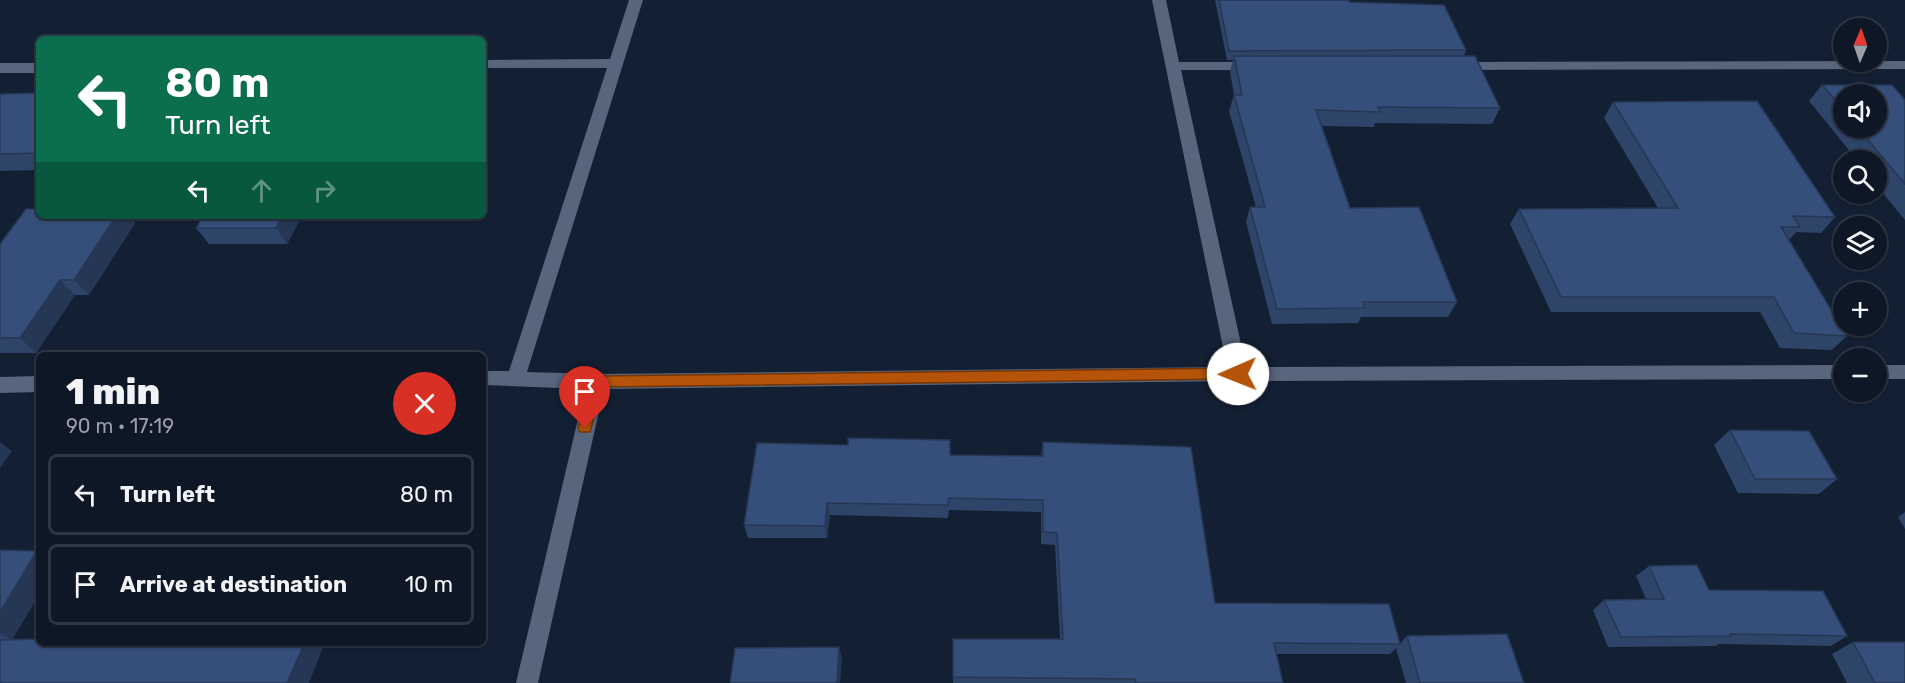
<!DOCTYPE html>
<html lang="en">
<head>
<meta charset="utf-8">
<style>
  body { margin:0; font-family:Rubik,sans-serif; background:#1c2432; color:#f1f3f6; height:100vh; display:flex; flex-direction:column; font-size:22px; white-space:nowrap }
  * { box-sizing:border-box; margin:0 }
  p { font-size:20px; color:#9b9fa7 }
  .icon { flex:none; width:33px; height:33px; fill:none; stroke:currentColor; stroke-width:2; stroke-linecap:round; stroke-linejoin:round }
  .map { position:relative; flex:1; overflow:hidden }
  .panel { position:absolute; left:36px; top:352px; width:450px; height:294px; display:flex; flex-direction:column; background:#0e1726; border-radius:9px; box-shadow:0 2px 4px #0004,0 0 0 2px #2e3643 }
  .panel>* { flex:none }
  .banner { position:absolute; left:36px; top:36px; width:450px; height:183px; border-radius:9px; box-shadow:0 2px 4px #0004,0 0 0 2px #2e3643; background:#0b6e4f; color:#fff; overflow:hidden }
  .needle { width:39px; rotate:2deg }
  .controls { position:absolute; left:1833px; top:18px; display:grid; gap:12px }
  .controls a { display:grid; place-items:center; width:54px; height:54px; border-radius:50%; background:#0e1726; box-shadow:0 2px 4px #0004,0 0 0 2px #2e3643; font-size:30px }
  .pin { position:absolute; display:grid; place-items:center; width:51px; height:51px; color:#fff; margin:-62px -26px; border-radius:50% 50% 50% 0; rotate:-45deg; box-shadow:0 0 6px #0007 }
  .pin .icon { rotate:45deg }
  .me { position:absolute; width:66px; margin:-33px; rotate:269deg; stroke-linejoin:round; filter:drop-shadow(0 0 4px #0008) }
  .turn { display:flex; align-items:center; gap:21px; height:126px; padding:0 30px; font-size:27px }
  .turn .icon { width:78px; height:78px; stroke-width:2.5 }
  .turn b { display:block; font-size:42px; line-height:51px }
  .lanes { display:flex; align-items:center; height:57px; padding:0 30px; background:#0003; justify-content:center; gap:30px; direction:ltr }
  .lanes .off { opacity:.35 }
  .round { display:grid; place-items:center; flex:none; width:63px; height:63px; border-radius:32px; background:#1c2432 }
  .headline { display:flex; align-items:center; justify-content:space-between; height:102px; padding:0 30px }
  h1 { font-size:36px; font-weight:800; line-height:45px }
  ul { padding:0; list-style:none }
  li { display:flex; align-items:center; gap:18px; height:81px; margin:0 12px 9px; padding:0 18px; border:3px solid #2e3643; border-radius:9px }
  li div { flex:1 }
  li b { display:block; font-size:22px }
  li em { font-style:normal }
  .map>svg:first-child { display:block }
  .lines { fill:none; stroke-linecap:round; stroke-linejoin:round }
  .street { fill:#57657d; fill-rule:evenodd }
  .wall { fill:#2e4469; fill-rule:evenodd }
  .shaded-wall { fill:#263755 }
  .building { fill:#364f7a; stroke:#263755; stroke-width:1.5 }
  .route { fill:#b45309; stroke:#753606; stroke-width:1.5 }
</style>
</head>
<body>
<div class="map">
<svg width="1905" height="683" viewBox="0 0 1905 683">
  <rect width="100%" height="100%" fill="#131f33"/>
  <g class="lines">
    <path class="street" d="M 629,0 L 643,0 L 527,372 L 596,374 L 1227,367 L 1152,0 L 1166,0 L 1179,62 L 1255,62 L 1262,66 L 1255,70 L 1181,70 L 1246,367 L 1844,365 L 1844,379 L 1238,381 L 604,389 L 538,683 L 516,683 L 585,389 L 483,385 L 483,371 L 509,371 L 607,68 L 483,68 L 483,60 L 610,59 Z
      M 1876,61 L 1905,61 L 1905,69 L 1457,70 L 1450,66 L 1457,62 Z
      M 0,63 L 39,63 L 39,73 L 0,73 Z
      M 1876,365 L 1905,365 L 1905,379 L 1876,379 Z
      M 39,376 L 39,392 L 0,393 L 0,377 Z"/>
  </g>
  <path class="wall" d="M 1215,0 L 1349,0 L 1349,2 L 1466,50 L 1464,56 L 1500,108 L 1492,124 L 1375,123 L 1374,127 L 1322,126 L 1350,208 L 1457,302 L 1448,317 L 1361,317 L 1358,323 L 1272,324 L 1246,222 L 1250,207 L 1256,207 L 1229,111 L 1234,95 L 1230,72 L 1233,60 L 1227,60 Z
    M 1822,85 L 1905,100 L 1905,220 L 1876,185 L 1876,160 L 1857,160 L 1809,101 ZM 1844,94 L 1876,128 L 1844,128 Z
    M 39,93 L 39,170 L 0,171 L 0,94 Z
    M 1613,102 L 1835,217 L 1821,233 L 1796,232 L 1789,240 L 1847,336 L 1832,350 L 1780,348 L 1760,312 L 1551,312 L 1510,224 L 1519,209 L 1658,208 L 1604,118 Z
    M 116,216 L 129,216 L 135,223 L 89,295 L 75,295 L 36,353 L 0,353 L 0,244 Z
    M 302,216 L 287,244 L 209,244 L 196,228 Z
    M 1730,430 L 1837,479 L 1819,494 L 1738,493 L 1714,445 Z
    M 1043,442 L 1215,603 L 1400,644 L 1390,654 L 1276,654 L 1283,683 L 953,683 L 953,639 L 1060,639 L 1055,545 L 1041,544 L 1041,512 L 949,510 L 948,518 L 830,515 L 827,538 L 748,538 L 744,525 L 950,455 L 1041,456 Z
    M 1905,512 L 1905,529 L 1898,517 Z
    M 0,550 L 37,551 L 39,553 L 39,594 L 12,640 L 39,644 L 399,644 L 324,645 L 0,683 Z
    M 1649,566 L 1709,590 L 1847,636 L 1831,646 L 1719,644 L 1716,646 L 1608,647 L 1593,610 L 1604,600 L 1646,599 L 1636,576 Z
    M 1407,636 L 1524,683 L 1406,683 L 1396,648 Z
    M 1853,642 L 1905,683 L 1847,683 L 1832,654 Z"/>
  <path class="shaded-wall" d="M 116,216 L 129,216 L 135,223 L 89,295 L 74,280 Z
    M 282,216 L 302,216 L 287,244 L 276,228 Z
    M 60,280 L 75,295 L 36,353 L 20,338 Z
    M 0,442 L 12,451 L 0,468 Z
    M 827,503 L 830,515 L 827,538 L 825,526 Z
    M 37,551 L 39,553 L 39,594 L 12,640 L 0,634 L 0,612 Z
    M 304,644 L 323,644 L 324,645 L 309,683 L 287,683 Z
    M 839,647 L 842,659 L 840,683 L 837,683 Z"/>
  <path class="building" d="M 1219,0 L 1349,0 L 1349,2 L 1444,5 L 1466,50 L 1229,51 Z
    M 1234,56 L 1475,56 L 1500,108 L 1378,107 L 1380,112 L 1316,110 L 1350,208 L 1419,207 L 1457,302 L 1363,302 L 1365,308 L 1277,309 L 1250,207 L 1265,207 L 1234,95 L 1242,95 Z
    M 1822,85 L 1892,85 L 1905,100 L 1905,184 L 1858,128 L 1876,128 L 1876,94 L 1844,94 L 1844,110 Z
    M 39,93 L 39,153 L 0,154 L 0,94 Z
    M 1757,101 L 1835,217 L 1793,216 L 1800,227 L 1781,227 L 1847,336 L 1794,333 L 1774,297 L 1561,297 L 1519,209 L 1678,208 L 1613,102 Z
    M 26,209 L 39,209 L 39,216 L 116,216 L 74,280 L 60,280 L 20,338 L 0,338 L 0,244 Z
    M 203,216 L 282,216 L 276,228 L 196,228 Z
    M 1730,430 L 1809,431 L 1837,479 L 1755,479 Z
    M 848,438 L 950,440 L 950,455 L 1043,456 L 1043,442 L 1191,447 L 1215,603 L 1389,604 L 1400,644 L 1274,643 L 1283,683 L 1136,683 L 1135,679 L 953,677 L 953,639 L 1063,639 L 1057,533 L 1043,532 L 1043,500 L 949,498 L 948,505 L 827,503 L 825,526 L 744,525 L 757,443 L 848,445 Z
    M 0,550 L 37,551 L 0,612 Z
    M 1697,565 L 1709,590 L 1823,591 L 1847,636 L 1730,634 L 1731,636 L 1621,637 L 1604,600 L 1664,599 L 1649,566 Z
    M 1507,634 L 1524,683 L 1420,683 L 1407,636 Z
    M 39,639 L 39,644 L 304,644 L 287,683 L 0,683 L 0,640 Z
    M 1853,642 L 1905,642 L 1905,683 L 1875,683 Z
    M 839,647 L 837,683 L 730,683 L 735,648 Z"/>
  <path class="route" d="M 1238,368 L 1243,370 L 1245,374 L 1243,378 L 1238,379 L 602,387 L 590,432 L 580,432 L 578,428 L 589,382 L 591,378 L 596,376 Z"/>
</svg>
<div class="controls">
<a><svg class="needle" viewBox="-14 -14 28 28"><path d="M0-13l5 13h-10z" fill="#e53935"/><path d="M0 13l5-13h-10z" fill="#9b9fa7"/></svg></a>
<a><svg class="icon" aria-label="sound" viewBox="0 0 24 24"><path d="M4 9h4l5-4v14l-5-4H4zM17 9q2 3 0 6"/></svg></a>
<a><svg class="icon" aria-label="search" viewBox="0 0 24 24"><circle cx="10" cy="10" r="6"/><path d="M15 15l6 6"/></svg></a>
<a><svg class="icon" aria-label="layers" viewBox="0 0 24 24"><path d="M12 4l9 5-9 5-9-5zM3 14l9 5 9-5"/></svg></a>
<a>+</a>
<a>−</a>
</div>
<div class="pin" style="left:585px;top:428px;background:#d93025"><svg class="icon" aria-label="arrive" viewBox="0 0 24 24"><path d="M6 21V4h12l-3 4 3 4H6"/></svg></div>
<svg class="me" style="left:1238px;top:374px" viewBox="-20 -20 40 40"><circle r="19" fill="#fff"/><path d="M0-13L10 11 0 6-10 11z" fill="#b45309"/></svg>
<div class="banner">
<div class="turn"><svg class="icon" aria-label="left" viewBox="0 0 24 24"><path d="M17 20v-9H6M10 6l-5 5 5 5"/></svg><div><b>80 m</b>Turn left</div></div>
<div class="lanes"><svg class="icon" aria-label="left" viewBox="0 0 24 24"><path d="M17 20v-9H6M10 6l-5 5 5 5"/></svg><svg class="icon off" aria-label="ahead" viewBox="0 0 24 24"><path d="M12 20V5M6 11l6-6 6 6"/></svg><svg class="icon off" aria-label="right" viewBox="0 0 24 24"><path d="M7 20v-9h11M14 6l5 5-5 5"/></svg></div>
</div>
<section class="panel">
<div class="headline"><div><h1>1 min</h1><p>90 m · 17:19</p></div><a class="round" style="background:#d93025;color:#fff"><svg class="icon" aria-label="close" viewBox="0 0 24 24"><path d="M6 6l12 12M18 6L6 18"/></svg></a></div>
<ul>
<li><svg class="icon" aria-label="left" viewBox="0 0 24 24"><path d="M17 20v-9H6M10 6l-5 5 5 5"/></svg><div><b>Turn left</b></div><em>80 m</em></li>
<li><svg class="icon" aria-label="arrive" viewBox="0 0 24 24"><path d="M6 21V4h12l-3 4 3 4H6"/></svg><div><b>Arrive at destination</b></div><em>10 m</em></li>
</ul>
</section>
</div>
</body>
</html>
